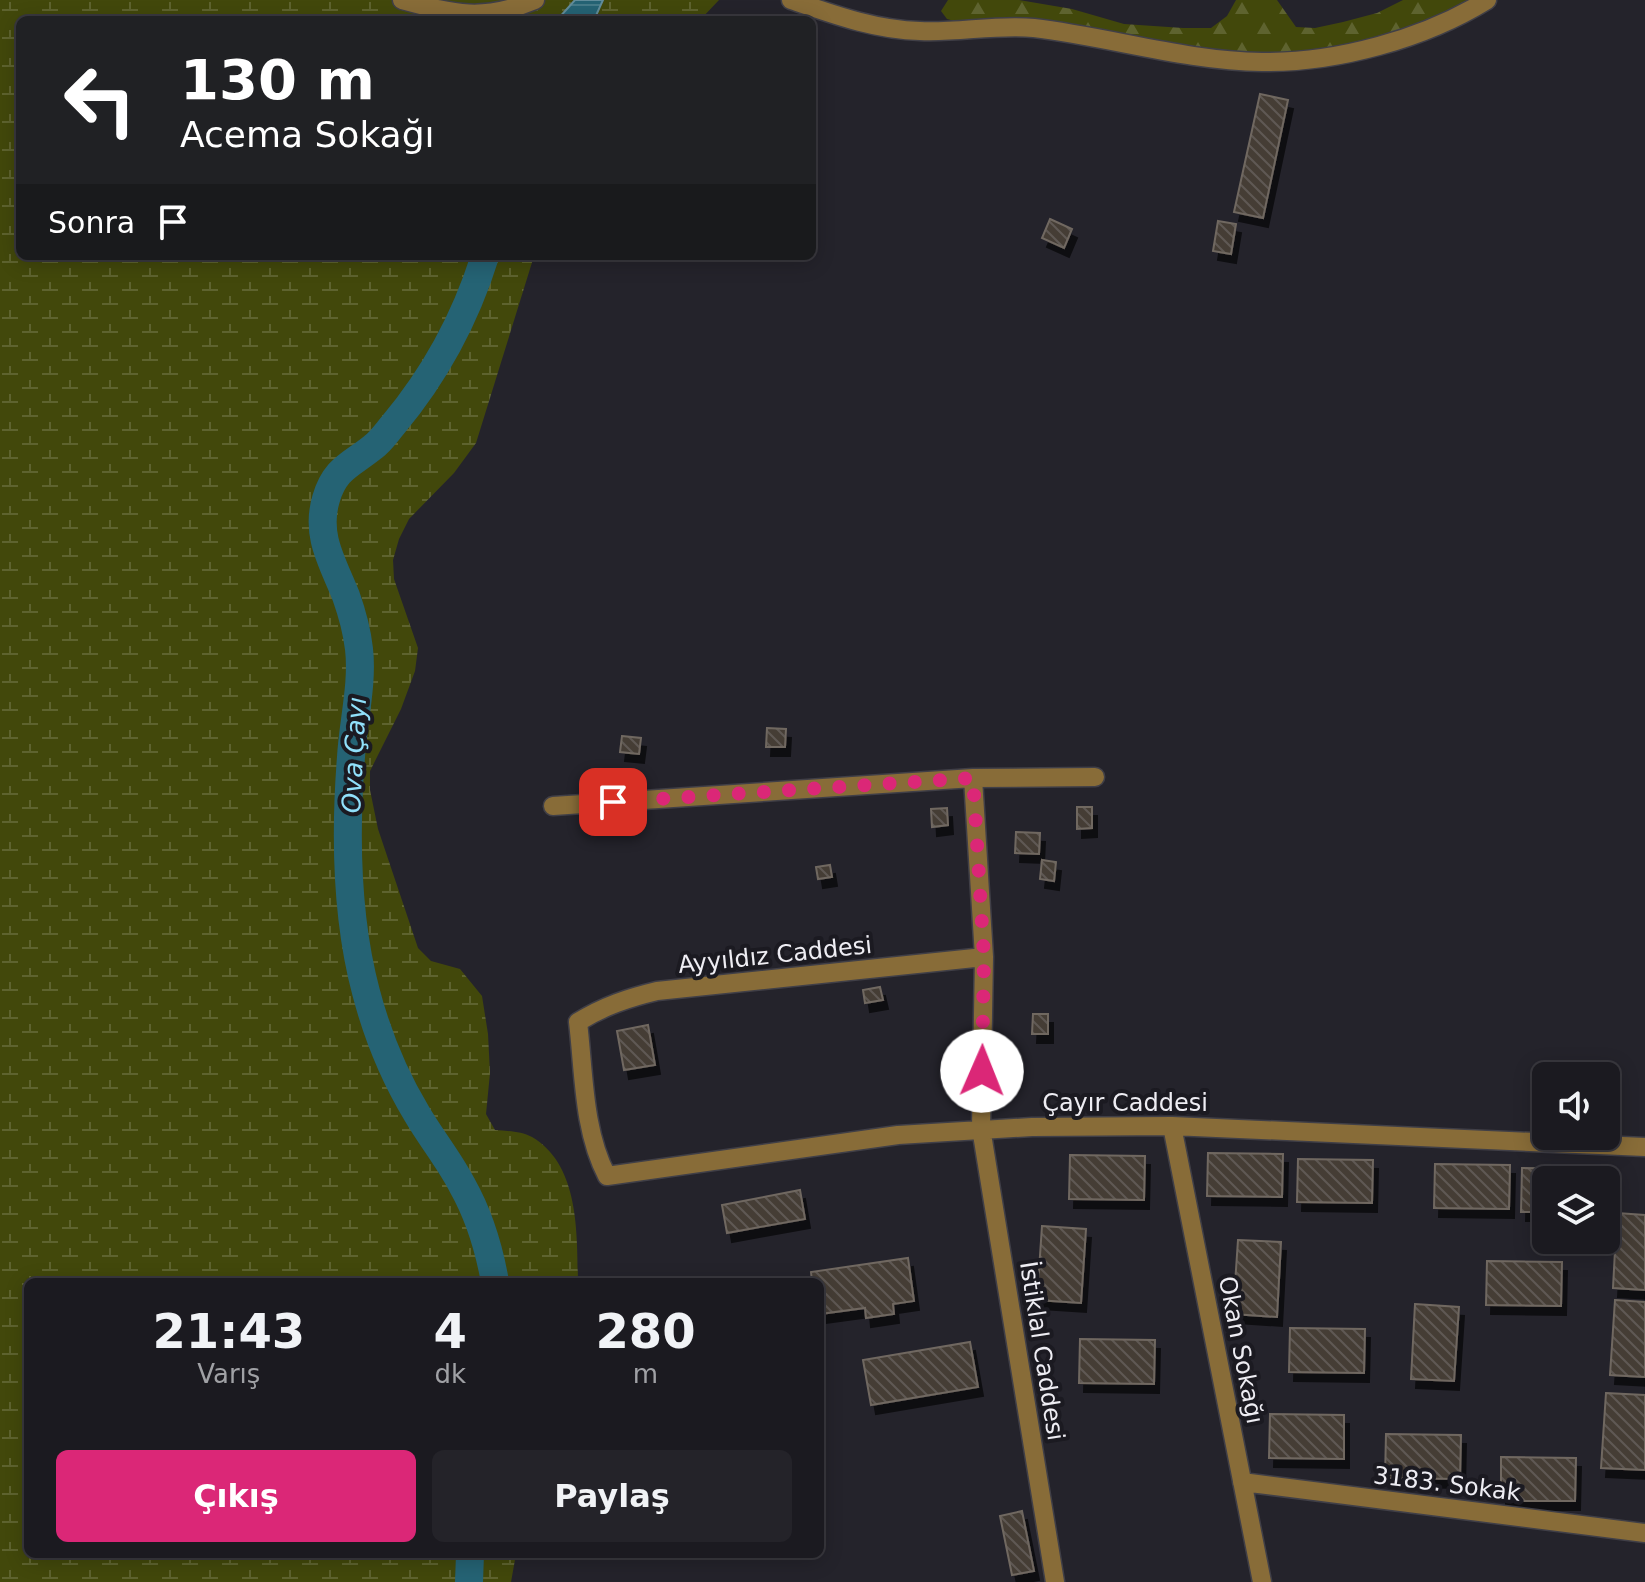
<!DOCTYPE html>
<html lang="tr">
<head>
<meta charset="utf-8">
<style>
  body { margin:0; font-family:"DejaVu Sans",sans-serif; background:#242329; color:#f1f3f6; height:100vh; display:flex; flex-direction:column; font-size:30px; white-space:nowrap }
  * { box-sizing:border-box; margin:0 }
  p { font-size:26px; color:#a0a1a5 }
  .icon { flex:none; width:44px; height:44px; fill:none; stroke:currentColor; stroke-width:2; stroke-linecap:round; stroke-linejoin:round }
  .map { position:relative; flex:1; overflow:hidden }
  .side { position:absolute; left:24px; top:1278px; width:800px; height:280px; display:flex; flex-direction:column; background:#1b1a20; border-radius:12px; box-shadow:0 4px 20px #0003,0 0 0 2px #39383e }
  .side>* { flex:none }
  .banner { position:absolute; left:16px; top:16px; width:800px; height:244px; border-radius:12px; box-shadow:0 4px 20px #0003,0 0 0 2px #39383e; background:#202124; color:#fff; overflow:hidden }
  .buttons { position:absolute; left:1532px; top:1062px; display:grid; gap:16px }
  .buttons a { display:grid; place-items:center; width:88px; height:88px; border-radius:12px; background:#1b1a20; box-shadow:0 4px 20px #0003,0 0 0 2px #39383e; font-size:40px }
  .pin { position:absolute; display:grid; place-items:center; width:68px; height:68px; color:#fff; margin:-34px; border-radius:16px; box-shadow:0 4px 12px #0006 }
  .me { position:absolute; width:88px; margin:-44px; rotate:1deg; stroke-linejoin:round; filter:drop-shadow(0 0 6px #0008) }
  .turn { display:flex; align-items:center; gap:28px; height:168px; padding:0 32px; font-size:36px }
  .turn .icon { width:104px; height:104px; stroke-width:2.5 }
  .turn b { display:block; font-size:56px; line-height:68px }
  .then { display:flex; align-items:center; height:76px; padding:0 32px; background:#0003; gap:16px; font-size:30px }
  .eta { display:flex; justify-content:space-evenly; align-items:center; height:136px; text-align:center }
  .eta b { font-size:48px; font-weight:800; line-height:56px }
  .cta { display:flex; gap:16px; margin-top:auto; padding:16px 32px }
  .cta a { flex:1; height:92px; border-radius:12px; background:#db2777; color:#fff; font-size:32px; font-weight:800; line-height:92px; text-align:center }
  .cta a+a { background:#242329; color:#f1f3f6 }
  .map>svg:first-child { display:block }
  .forest { fill:url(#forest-firs) }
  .wetland { fill:url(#wetland-marsh) }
  .water { fill:url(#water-rules); stroke:#618c9a; stroke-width:2 }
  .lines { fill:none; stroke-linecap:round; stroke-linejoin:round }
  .river { stroke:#256374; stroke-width:28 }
  .building { fill:url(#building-back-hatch); stroke:#706861; stroke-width:2; filter:url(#shadow) }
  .minor-casing { stroke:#403f47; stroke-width:21 }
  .minor { stroke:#886c38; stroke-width:18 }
  .route { stroke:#db2777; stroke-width:14; stroke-dasharray:0 25.2 }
  .labels { text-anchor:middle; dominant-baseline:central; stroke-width:8; stroke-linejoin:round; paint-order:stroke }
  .street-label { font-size:24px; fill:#eeedf3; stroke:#1b1a21 }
  .water-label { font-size:26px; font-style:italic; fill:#90e0fa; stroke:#1b1a21 }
</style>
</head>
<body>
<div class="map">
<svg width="1645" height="1582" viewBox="0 0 1645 1582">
  <defs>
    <pattern id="forest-firs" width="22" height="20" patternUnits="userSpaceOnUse" patternTransform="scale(2)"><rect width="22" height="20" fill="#42480b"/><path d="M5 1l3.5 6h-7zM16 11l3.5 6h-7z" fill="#5e632f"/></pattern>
    <pattern id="wetland-marsh" width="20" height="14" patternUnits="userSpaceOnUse" patternTransform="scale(2)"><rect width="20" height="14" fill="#42480b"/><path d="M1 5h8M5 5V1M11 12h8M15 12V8" fill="none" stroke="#5e632f"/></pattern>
    <pattern id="water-rules" width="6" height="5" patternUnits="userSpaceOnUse" patternTransform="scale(2)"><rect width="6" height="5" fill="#256374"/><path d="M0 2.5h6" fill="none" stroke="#457a88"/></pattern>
    <pattern id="building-back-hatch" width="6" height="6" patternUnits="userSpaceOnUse" patternTransform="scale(2)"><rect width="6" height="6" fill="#443d36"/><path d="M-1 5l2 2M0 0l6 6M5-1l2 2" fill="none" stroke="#5f5954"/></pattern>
    <filter id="shadow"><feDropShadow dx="5" dy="9" stdDeviation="0" flood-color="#0009"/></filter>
  </defs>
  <rect width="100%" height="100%" fill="#24232b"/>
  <path class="forest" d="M 948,0 L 1019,0 L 1072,9 L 1124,24 L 1183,28 L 1211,28 L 1227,16 L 1236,0 L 1277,0 L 1296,27 L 1315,28 L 1343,22 L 1377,13 L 1403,0 L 1472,0 C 1403,41 1316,57 1236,55 L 958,22 L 947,19 L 941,11 Z"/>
  <path class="wetland" d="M 0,0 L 575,0 L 557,20 L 20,20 L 20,256 L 534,256 L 476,443 L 454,473 L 409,519 L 399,539 L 393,560 L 394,579 L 418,648 L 415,671 L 401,709 L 370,771 L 370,790 L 378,829 L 418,948 L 431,961 L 460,969 L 482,996 L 488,1034 L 490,1073 L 486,1114 L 495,1130 C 507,1131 521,1131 532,1137 C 580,1165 577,1235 578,1282 L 28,1282 L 28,1554 L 516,1554 L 511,1582 L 0,1582 Z
    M 603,0 L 719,0 L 700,20 L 594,20 Z"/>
  <path class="water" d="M 575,0 L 603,0 L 594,20 L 557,20 Z"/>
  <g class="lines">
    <path class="river" d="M 485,256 C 466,317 434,376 393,425 C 387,432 381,441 373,447 C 351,465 335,468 326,499 C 315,536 333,563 346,596 C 352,613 357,631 359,649 C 363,684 353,722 351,757 C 345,834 346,917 366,992 C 377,1034 394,1076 417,1114 C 431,1138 449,1160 462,1185 C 479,1215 489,1248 495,1282
      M 469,1582 L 470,1554"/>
  </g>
  <path class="building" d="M 1260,94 L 1288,100 L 1263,218 L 1234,212 Z
    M 1050,219 L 1072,229 L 1064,248 L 1042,238 Z
    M 1218,221 L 1236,224 L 1231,254 L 1213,251 Z
    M 767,728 L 786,729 L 785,747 L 766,747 Z
    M 622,736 L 641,738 L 639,754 L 620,752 Z
    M 1077,807 L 1092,807 L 1092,828 L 1077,829 Z
    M 947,808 L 948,825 L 932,827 L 931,809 Z
    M 1016,832 L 1040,833 L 1039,854 L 1015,853 Z
    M 1042,860 L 1056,862 L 1054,881 L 1040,879 Z
    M 830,865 L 832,877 L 818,879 L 816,867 Z
    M 880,987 L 883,1000 L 865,1003 L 863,990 Z
    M 1033,1014 L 1048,1014 L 1048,1034 L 1032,1034 Z
    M 648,1025 L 655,1065 L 624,1070 L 617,1031 Z
    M 1208,1153 L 1283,1154 L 1282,1197 L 1207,1196 Z
    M 1070,1155 L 1145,1156 L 1144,1200 L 1069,1199 Z
    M 1298,1159 L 1373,1160 L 1372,1203 L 1297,1202 Z
    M 1435,1164 L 1510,1165 L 1509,1209 L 1434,1208 Z
    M 1522,1168 L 1596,1169 L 1596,1180 L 1546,1180 L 1546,1212 L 1521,1212 Z
    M 800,1190 L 805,1219 L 727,1233 L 722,1205 Z
    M 1617,1213 L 1645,1215 L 1645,1290 L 1613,1288 Z
    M 1042,1226 L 1086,1229 L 1081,1303 L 1037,1300 Z
    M 1238,1240 L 1281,1242 L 1277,1317 L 1233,1314 Z
    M 908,1258 L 914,1301 L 893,1304 L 894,1314 L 866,1318 L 865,1308 L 820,1314 L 820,1282 L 812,1282 L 811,1272 Z
    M 1487,1261 L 1562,1262 L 1561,1306 L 1486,1305 Z
    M 1615,1300 L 1645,1302 L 1645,1377 L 1610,1375 Z
    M 1415,1304 L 1459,1307 L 1454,1381 L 1411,1379 Z
    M 1290,1328 L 1365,1329 L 1364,1373 L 1289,1372 Z
    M 1080,1339 L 1155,1340 L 1154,1384 L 1079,1383 Z
    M 970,1342 L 978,1387 L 871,1405 L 863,1360 Z
    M 1606,1393 L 1645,1395 L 1645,1470 L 1601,1468 Z
    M 1270,1414 L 1344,1415 L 1344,1459 L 1269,1458 Z
    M 1386,1434 L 1461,1435 L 1460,1479 L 1385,1478 Z
    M 1501,1457 L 1576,1458 L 1575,1501 L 1501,1501 Z
    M 1022,1511 L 1034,1571 L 1012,1575 L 1000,1516 Z"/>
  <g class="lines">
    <defs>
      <path id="minor" d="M 402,0 C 454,14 483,22 535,0
        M 791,0 C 832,14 875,30 920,31 C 958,33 997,24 1034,28 C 1110,37 1186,61 1262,62 C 1336,63 1424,39 1487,0
        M 973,778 L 984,957 L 981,1128 L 1055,1582
        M 553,806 L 973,778 L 1095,777
        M 984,957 L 657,991 C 628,998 604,1006 578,1022 C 584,1072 583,1131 607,1176 L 898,1135 L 1032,1127 L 1172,1126 L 1645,1147
        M 1172,1126 L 1262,1582
        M 1242,1482 L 1645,1533"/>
    </defs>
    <use href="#minor" class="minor-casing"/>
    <use href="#minor" class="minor"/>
  </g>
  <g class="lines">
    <path class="route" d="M 613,802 L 973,778 L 984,957 L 982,1071"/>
  </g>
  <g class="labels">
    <g class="street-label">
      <text transform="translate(775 955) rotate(-6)">Ayyıldız Caddesi</text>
      <text x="1125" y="1103">Çayır Caddesi</text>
      <text transform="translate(1241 1350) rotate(79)">Okan Sokağı</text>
      <text transform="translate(1042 1351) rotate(81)">İstiklal Caddesi</text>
      <text transform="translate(1447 1484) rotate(7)">3183. Sokak</text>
    </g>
    <g class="water-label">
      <text transform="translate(354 755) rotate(-87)">Ova Çayı</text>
    </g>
  </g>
</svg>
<div class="buttons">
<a><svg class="icon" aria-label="sound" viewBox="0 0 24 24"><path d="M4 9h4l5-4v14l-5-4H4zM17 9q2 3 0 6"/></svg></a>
<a><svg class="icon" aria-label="layers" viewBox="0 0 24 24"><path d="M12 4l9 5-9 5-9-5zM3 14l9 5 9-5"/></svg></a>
</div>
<div class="pin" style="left:613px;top:802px;background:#d93025"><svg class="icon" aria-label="arrive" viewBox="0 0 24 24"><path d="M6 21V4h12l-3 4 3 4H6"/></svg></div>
<svg class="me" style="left:982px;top:1071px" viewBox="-20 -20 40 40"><circle r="19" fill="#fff"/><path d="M0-13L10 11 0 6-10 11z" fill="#db2777"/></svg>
<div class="banner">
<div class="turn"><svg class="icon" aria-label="left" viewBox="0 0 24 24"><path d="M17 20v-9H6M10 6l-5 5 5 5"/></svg><div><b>130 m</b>Acema Sokağı</div></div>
<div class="then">Sonra<svg class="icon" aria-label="arrive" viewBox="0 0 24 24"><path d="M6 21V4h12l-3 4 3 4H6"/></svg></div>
</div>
<section class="side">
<div class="eta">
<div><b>21:43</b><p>Varış</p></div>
<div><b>4</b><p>dk</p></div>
<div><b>280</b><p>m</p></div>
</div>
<div class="cta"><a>Çıkış</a><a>Paylaş</a></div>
</section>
</div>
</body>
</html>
